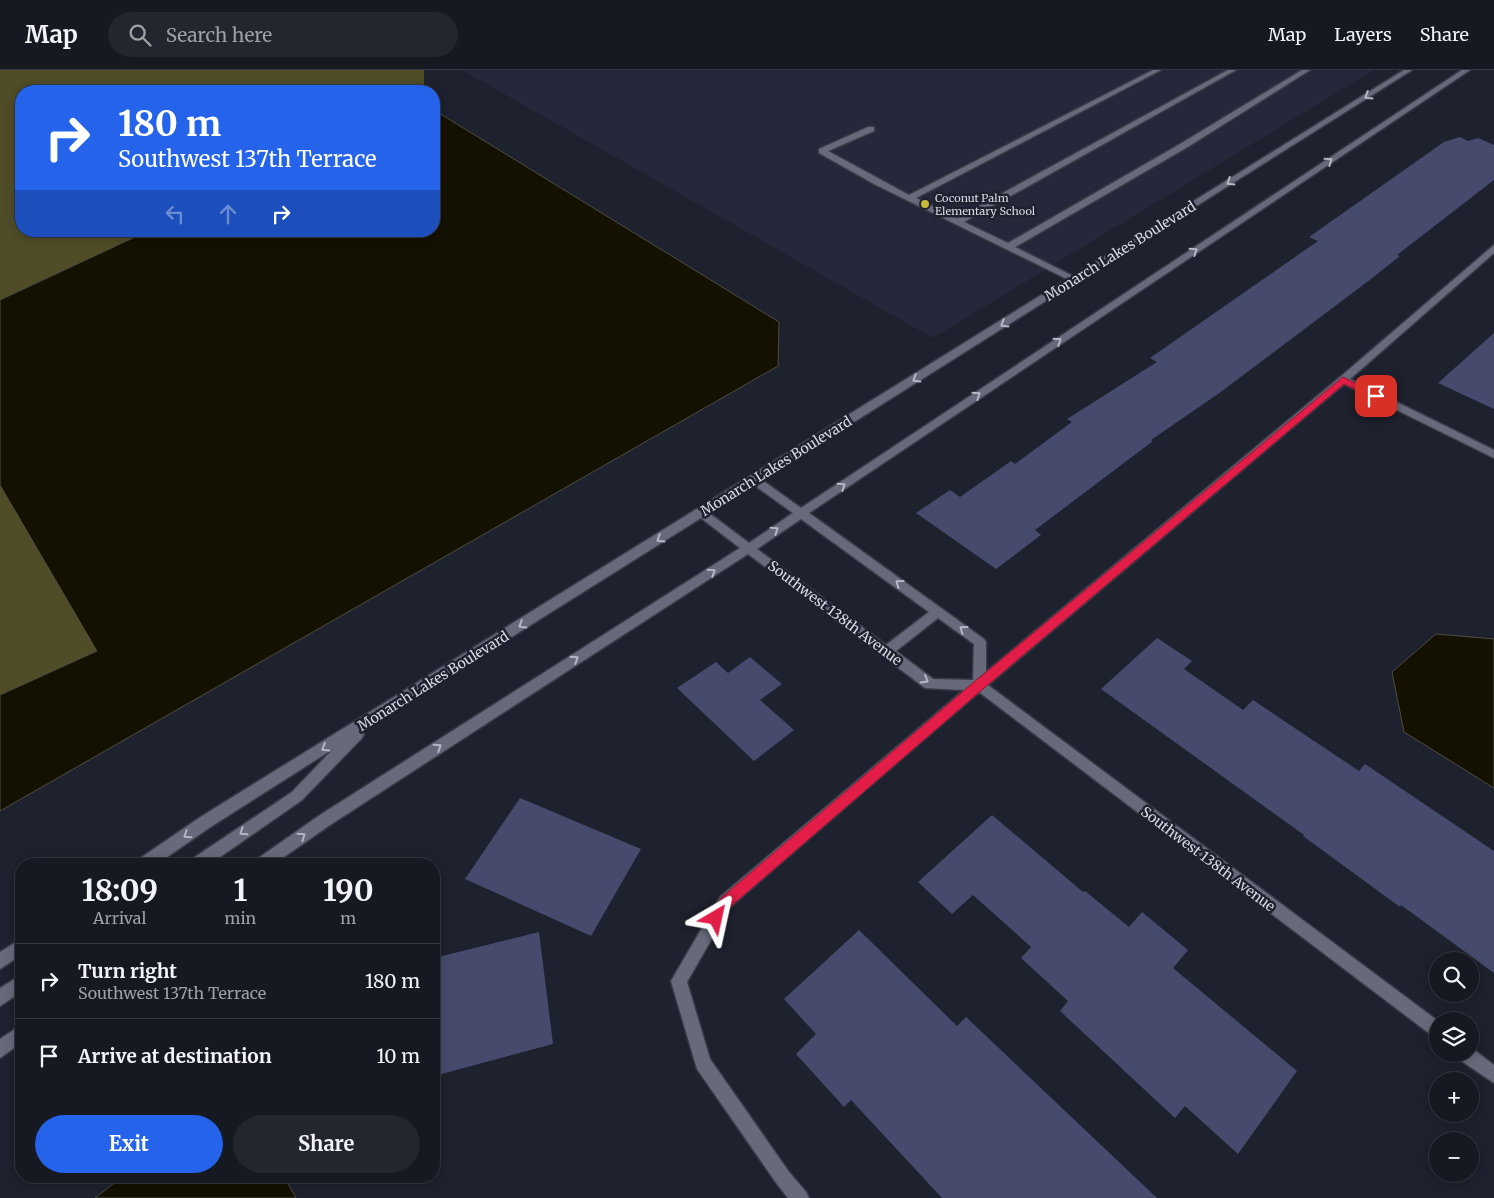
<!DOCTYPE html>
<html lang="en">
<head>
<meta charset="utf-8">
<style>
  body { margin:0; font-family:Merriweather,serif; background:#23262f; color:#f1f3f6; height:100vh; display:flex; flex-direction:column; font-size:19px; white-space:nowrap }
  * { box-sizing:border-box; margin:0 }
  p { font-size:16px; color:#9ea0a5 }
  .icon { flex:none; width:28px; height:28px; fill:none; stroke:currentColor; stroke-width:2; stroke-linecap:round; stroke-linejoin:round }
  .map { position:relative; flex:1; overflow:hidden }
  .details { position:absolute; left:15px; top:788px; width:425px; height:325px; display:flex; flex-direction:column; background:#161922; border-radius:20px; box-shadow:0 2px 12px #0003,0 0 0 1px #353840 }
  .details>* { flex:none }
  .top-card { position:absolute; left:15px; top:15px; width:425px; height:152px; border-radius:20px; box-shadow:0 2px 12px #0003,0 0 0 1px #353840; background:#2563eb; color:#fff; overflow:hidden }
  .tools { position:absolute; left:1429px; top:882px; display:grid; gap:10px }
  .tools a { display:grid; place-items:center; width:50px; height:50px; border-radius:50%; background:#161922; box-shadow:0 2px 12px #0003,0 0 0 1px #353840; font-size:25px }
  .pin { position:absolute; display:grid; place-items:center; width:42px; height:42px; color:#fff; margin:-21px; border-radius:10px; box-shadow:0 2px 8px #0006 }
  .me { position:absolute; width:55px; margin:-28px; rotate:36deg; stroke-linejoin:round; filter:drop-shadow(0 0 4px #0008) }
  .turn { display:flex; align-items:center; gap:18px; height:105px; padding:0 20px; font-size:22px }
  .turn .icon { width:65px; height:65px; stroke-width:2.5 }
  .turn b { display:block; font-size:35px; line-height:42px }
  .lanes { display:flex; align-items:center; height:48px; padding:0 20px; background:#0003; justify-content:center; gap:25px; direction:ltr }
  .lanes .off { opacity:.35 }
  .eta { display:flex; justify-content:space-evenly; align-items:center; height:85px; text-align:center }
  .eta b { font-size:30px; font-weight:700; line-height:35px }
  .cta { display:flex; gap:10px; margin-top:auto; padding:10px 20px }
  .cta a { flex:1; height:58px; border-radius:30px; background:#2563eb; color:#fff; font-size:20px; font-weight:700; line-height:58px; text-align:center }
  .cta a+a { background:#23262f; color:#f1f3f6 }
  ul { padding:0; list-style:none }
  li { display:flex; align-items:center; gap:15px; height:75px; padding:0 20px; border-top:1px solid #353840 }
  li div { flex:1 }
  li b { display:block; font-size:19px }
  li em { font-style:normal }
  header { display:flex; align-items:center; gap:30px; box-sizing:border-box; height:70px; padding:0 25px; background:#161922; border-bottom:1px solid #353840 }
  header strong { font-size:24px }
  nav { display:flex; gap:28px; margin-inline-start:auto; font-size:18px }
  .search { width:350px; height:45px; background:#23262f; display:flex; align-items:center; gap:12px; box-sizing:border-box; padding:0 18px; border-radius:28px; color:#9ea0a5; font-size:19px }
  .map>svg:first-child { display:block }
  .built { fill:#25283b }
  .green { fill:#4f4c27 }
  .water { fill:#141100; stroke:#4e4d44 }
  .building { fill:#464b6d }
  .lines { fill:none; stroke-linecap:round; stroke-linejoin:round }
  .minor-casing { stroke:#3a3b46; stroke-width:3 }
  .minor { fill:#676a7a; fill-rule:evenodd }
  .oneway { stroke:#b5b7c2 }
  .route { fill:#e11d48; stroke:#92132f }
  .poi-dot { fill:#c7bb3c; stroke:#1e212e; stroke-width:2 }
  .labels { text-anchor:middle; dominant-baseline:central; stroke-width:5; stroke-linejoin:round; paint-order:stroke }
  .far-poi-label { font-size:11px; fill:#d6d8e1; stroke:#1e212e; text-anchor:start }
  .street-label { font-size:14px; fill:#d6d8e1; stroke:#1e212e }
</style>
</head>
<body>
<header>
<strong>Map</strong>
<div class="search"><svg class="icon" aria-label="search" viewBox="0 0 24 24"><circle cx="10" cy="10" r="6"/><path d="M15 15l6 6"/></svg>Search here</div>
<nav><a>Map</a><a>Layers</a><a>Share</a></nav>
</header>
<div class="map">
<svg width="1494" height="1128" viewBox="0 0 1494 1128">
  <rect width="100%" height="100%" fill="#1e212e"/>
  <path class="built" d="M 462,0 L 1374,0 L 933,268 Z"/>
  <path class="green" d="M 0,0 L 424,0 L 424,21 L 21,21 L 21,161 L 148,161 L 0,230 Z
    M 0,415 L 97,581 L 0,625 Z"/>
  <path class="water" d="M 434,40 L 779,252 L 778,296 L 0,741 L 0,625 L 97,581 L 0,415 L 0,230 L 148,161 L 434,161 Z
    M 1436,564 L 1494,569 L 1494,718 L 1404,662 L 1392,602 Z
    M 123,1106 L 284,1106 L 296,1128 L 95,1128 Z"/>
  <path class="building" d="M 1460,67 L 1468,71 L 1478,68 L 1494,75 L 1494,110 L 1397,185 L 1400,186 L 1371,209 L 1218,324 L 1151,370 L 1153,371 L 1035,460 L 1041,465 L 996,499 L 916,443 L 950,420 L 960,427 L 1011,391 L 1015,394 L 1072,352 L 1067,349 L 1157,292 L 1150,288 L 1318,171 L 1309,167 L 1444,72 Z
    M 1494,263 L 1494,339 L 1438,313 Z
    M 1157,568 L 1192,591 L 1184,599 L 1243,640 L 1253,630 L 1359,701 L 1365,694 L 1494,781 L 1494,903 L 1401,835 L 1400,837 L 1303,766 L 1304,765 L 1101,619 Z
    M 750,587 L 782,614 L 760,630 L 794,660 L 754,691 L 677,618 L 716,592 L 728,603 Z
    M 520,728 L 641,779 L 591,866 L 465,809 Z
    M 992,745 L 1083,822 L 1085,821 L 1129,857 L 1142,842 L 1188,880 L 1173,898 L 1297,1001 L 1238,1084 L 1185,1036 L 1175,1048 L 1060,941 L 1068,931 L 1021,888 L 1031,877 L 973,825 L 952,844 L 918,812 Z
    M 859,860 L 957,956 L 966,947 L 1157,1128 L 942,1128 L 851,1030 L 844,1037 L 796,984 L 816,964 L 784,929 Z
    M 539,862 L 553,974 L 434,1006 L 434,888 Z"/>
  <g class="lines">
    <defs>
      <path id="minor" d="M 1153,0 L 1161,0 L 916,128 L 957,148 L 1228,0 L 1236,0 L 964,152 L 1008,173 L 1180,74 L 1302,0 L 1310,0 L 1186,78 L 1015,177 L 1073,206 L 1404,0 L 1412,0 L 762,410 L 801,438 L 1462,0 L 1470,0 L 809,443 L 984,569 L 986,572 L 986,602 L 1339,308 L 1494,175 L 1494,183 L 1350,309 L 1494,380 L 1494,388 L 1344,314 L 988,615 L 1438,951 L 1438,970 L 979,622 L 730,837 L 687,912 L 710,989 L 789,1102 L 806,1122 L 809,1128 L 788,1128 L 777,1114 L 697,999 L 671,911 L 720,827 L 964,620 L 925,618 L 748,484 L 330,755 L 274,794 L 255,794 L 257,789 L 320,745 L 740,478 L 701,448 L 362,661 L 364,664 L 362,668 L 302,730 L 210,794 L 190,794 L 192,789 L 292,722 L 333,679 L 209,758 L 157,794 L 137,794 L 139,789 L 199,748 L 1067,209 L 874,114 L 819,83 L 819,79 L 868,57 L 874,57 L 874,61 L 828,81 L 909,125 ZM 754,415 L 793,443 L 749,473 L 709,443 ZM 801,449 L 929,542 L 886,575 L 757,479 ZM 938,548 L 974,574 L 973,610 L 933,609 L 896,581 Z
        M 21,869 L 21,885 L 0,899 L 0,882 Z
        M 21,905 L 21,922 L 0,936 L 0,918 Z
        M 21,955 L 21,973 L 0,988 L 0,969 Z
        M 1470,977 L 1494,995 L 1494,1013 L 1460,990 L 1458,984 L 1470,984 Z"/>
    </defs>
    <use href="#minor" class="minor-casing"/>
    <use href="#minor" class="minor"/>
  </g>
  <defs><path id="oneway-chevron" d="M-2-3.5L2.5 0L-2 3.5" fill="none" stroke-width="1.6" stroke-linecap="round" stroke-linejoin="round" transform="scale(1.25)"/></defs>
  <g class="oneway">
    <use href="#oneway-chevron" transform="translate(1368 26) rotate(148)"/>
    <use href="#oneway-chevron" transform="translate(1329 91) rotate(-34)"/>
    <use href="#oneway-chevron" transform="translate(1230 112) rotate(148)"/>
    <use href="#oneway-chevron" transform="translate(1194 181) rotate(-34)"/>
    <use href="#oneway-chevron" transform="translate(1004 254) rotate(148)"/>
    <use href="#oneway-chevron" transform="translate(1058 271) rotate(-34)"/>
    <use href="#oneway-chevron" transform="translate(916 309) rotate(148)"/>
    <use href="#oneway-chevron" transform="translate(977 325) rotate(-34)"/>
    <use href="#oneway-chevron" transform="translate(842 416) rotate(-34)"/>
    <use href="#oneway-chevron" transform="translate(775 460) rotate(-34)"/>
    <use href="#oneway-chevron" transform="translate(660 469) rotate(148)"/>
    <use href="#oneway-chevron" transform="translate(712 502) rotate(-33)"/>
    <use href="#oneway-chevron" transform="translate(899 513) rotate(-144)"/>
    <use href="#oneway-chevron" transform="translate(522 555) rotate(148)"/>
    <use href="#oneway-chevron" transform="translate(963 559) rotate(-144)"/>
    <use href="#oneway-chevron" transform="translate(575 589) rotate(-33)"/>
    <use href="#oneway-chevron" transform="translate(925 610) rotate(31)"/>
    <use href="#oneway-chevron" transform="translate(438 677) rotate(-33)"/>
    <use href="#oneway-chevron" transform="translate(325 678) rotate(148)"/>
    <use href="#oneway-chevron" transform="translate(243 762) rotate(146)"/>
    <use href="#oneway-chevron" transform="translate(187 765) rotate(146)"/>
    <use href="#oneway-chevron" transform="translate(302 766) rotate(-35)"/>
  </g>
  <path class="route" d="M 1343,307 L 1381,326 L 1380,328 L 1373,328 L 1344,314 L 983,619 L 730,837 L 721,853 L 716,855 L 711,853 L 709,848 L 721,828 L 974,612 Z"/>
  <circle class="poi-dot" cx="925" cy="134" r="5"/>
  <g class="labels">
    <g class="far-poi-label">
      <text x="935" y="128">Coconut Palm<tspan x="935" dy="13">Elementary School</tspan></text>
    </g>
    <g class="street-label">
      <text transform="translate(1120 181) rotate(-32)">Monarch Lakes Boulevard</text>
      <text transform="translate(776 396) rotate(-32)">Monarch Lakes Boulevard</text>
      <text transform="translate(835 543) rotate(37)">Southwest 138th Avenue</text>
      <text transform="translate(433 611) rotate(-32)">Monarch Lakes Boulevard</text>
      <text transform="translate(1208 789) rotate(37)">Southwest 138th Avenue</text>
    </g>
  </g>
</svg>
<div class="tools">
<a><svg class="icon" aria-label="search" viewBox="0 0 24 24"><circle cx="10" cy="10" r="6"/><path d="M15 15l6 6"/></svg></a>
<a><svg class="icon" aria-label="layers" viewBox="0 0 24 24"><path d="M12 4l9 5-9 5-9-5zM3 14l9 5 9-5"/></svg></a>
<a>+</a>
<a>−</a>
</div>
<div class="pin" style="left:1376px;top:326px;background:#d93025"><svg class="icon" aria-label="arrive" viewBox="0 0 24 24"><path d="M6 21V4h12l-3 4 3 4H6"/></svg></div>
<svg class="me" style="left:716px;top:848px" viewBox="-20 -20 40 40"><path d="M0-17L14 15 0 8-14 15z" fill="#e11d48" stroke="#fff" stroke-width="4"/></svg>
<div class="top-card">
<div class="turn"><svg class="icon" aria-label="right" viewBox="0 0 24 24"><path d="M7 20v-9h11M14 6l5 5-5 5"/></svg><div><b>180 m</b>Southwest 137th Terrace</div></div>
<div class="lanes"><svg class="icon off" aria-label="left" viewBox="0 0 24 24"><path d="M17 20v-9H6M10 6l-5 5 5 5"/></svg><svg class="icon off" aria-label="ahead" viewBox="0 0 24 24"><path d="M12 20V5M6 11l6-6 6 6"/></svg><svg class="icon" aria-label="right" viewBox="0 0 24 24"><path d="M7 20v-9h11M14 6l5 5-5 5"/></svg></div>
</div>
<section class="details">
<div class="eta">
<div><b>18:09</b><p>Arrival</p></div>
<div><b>1</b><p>min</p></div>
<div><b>190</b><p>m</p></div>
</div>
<ul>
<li><svg class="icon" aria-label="right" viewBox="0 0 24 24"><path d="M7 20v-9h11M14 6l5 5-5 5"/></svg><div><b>Turn right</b><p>Southwest 137th Terrace</p></div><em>180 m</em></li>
<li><svg class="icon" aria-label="arrive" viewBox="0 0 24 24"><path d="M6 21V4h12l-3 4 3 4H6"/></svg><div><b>Arrive at destination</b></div><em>10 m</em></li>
</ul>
<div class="cta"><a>Exit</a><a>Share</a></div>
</section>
</div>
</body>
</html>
